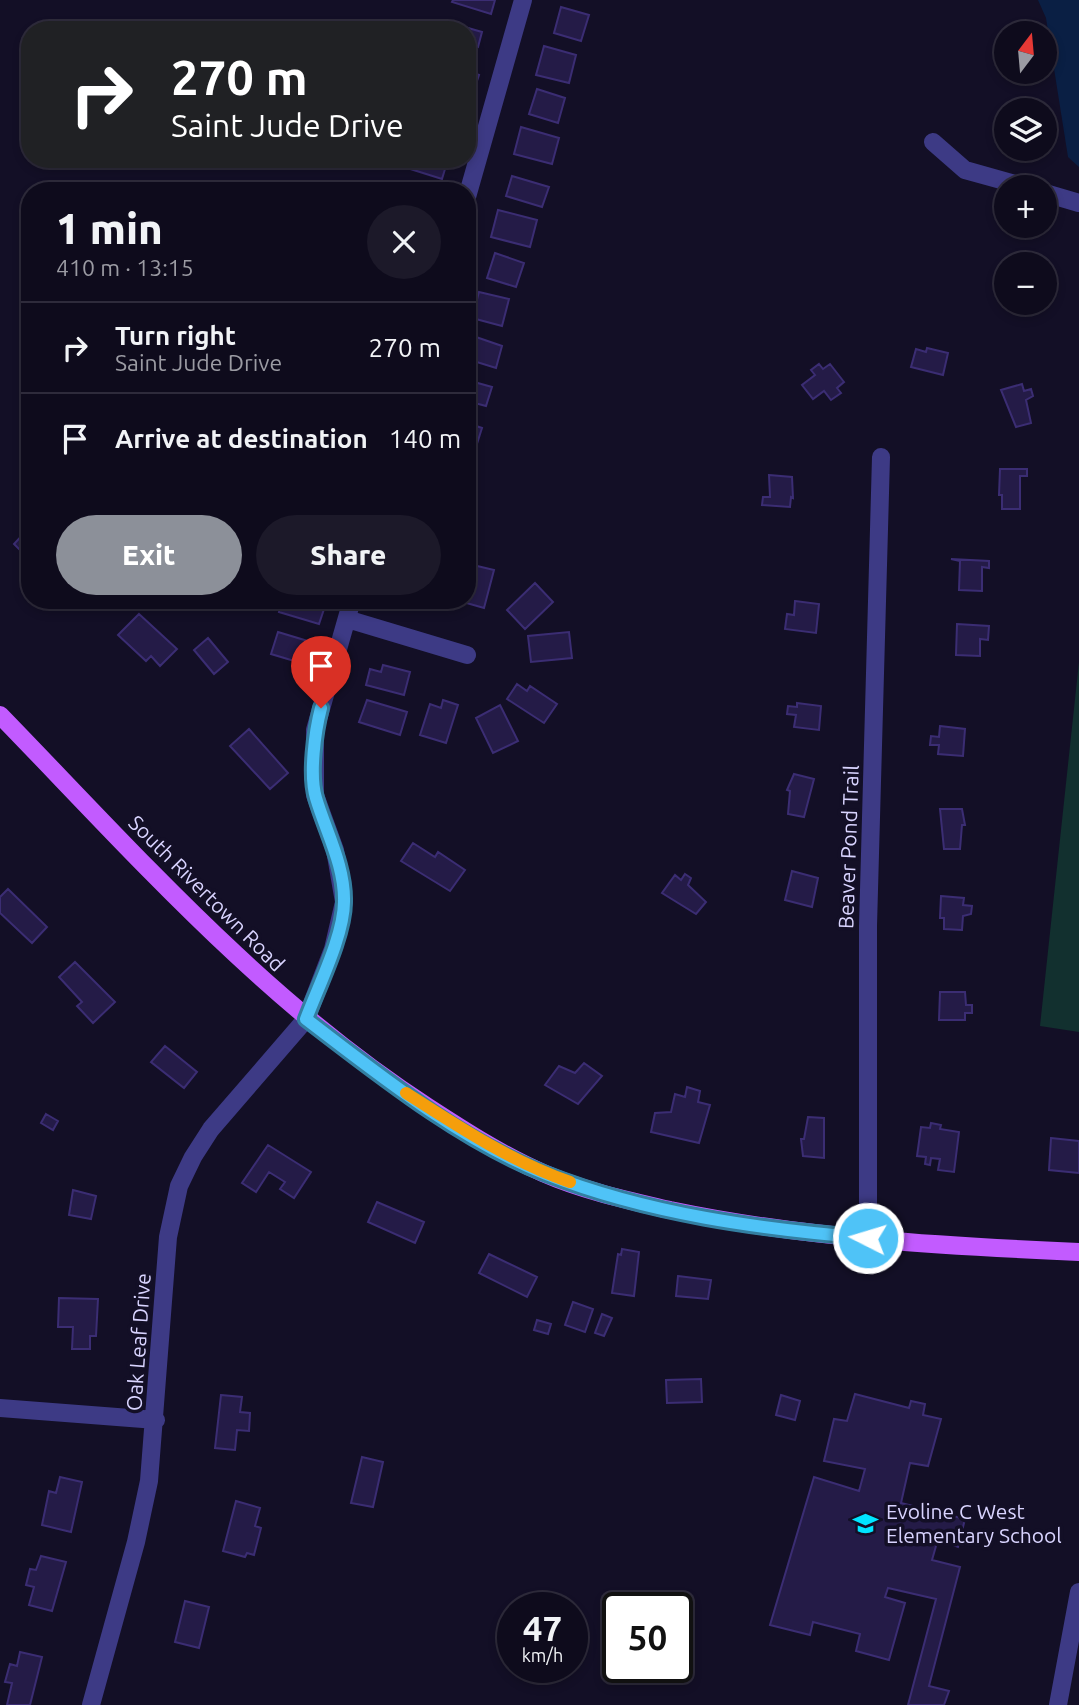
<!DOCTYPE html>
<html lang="en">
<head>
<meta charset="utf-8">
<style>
  body { margin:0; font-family:Ubuntu,sans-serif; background:#1c1929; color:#f1f3f6; height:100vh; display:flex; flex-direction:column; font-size:26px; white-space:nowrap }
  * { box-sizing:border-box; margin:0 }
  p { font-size:23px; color:#9b9ba3 }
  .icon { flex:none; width:38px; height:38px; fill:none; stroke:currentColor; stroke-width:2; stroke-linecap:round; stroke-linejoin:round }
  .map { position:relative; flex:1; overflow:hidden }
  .side { position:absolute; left:21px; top:182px; width:455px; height:427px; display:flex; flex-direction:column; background:#0e0b1c; border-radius:28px; box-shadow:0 4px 10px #0003,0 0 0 2px #2e2b3b }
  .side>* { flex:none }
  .guide { position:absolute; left:21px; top:21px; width:455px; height:147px; border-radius:28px; box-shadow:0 4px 10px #0003,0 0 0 2px #2e2b3b; background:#202124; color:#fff; overflow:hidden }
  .needle { width:46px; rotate:16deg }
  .fabs { position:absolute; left:994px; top:21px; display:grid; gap:14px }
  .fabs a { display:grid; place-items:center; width:63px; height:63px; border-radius:50%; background:#0e0b1c; box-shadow:0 4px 10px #0003,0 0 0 2px #2e2b3b; font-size:35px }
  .speed { position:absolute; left:497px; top:1592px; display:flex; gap:14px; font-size:35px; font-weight:700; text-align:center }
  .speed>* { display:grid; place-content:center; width:91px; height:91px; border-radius:50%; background:#0e0b1c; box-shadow:0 4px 10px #0003,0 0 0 2px #2e2b3b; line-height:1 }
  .speed small { font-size:18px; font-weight:400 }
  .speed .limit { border:4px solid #111; border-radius:10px; background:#fff; color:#111 }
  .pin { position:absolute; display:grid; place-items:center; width:60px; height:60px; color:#fff; margin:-72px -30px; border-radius:50% 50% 50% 0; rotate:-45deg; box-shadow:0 0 7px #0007 }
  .pin .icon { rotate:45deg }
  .me { position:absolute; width:77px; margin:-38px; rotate:275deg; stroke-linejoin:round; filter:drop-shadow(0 0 5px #0008) }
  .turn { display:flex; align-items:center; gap:24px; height:147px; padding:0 35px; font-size:32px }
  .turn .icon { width:91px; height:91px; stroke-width:2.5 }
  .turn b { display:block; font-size:49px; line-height:60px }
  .round { display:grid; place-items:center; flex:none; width:74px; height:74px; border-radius:37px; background:#1c1929 }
  .head { display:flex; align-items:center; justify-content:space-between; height:119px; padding:0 35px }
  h1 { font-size:42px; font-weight:800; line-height:52px }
  .primary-button { display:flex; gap:14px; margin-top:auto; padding:14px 35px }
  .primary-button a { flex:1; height:80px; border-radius:42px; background:#8c9099; color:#fff; font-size:28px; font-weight:800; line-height:80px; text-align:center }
  .primary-button a+a { background:#1c1929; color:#f1f3f6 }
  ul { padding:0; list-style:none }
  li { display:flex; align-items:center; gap:21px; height:91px; padding:0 35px; border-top:2px solid #2e2b3b }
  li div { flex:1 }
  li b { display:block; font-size:26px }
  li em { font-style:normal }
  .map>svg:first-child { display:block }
  .green { fill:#12302f }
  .water { fill:#0a1f44 }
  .building { fill:#241b47; stroke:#3b2d73; stroke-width:2 }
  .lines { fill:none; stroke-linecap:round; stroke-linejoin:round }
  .minor { stroke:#3d3a85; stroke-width:18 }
  .major { stroke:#c25bff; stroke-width:18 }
  .route-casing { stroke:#337fa1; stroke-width:18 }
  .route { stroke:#4fc3f7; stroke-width:12 }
  .slow { stroke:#f59e0b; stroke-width:12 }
  .labels { text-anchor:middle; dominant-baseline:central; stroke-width:7; stroke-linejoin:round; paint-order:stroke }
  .street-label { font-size:21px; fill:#d9d4ff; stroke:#130f26 }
  .poi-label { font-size:21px; fill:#d9d4ff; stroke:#130f26; text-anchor:start }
</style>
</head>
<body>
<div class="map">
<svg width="1079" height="1705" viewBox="0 0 1079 1705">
  <rect width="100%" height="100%" fill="#130f26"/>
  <path class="green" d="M 1079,662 L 1079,1032 L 1040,1026 Z"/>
  <path class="water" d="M 1038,0 L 1079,0 L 1079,167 L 1068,157 L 1046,18 Z"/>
  <path class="building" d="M 453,0 L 495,0 L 491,14 L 452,2 Z
    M 561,7 L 589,15 L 581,41 L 554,33 Z
    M 444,21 L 482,32 L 478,47 L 467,44 L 467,30 L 441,30 Z
    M 544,46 L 576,55 L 569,83 L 536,75 Z
    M 467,71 L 479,75 L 474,90 L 467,88 Z
    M 537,89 L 565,98 L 558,123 L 529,114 Z
    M 521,127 L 559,138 L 552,164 L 514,154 Z
    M 406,159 L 448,159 L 442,179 L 404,167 Z
    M 512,176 L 549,187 L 542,207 L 506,196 Z
    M 498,210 L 537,220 L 530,247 L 491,237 Z
    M 495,253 L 524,263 L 516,287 L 487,278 Z
    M 479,292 L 509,299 L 502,326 L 472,318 Z
    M 476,337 L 502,346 L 496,368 L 467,359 L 467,343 L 473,344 Z
    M 927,348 L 948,353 L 943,375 L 911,367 L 916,349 L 926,352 Z
    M 819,364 L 823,369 L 830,364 L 844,382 L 837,388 L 841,393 L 831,400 L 824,391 L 813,399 L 802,385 L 815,375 L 811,370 Z
    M 467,380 L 492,387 L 486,406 L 467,401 Z
    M 1022,384 L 1024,391 L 1031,389 L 1033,396 L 1026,400 L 1031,423 L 1016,427 L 1001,390 Z
    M 467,423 L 482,428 L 475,450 L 467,448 Z
    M 1000,469 L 1027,469 L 1027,476 L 1020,476 L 1020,509 L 1002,509 L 1002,495 L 999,495 Z
    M 769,475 L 792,477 L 793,498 L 791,497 L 790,507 L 762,505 L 763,497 L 770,497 Z
    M 29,528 L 30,529 L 30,560 L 14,544 Z
    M 951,559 L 989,561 L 989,568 L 982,567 L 982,591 L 959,590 L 960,561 Z
    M 473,565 L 494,570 L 484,608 L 463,602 L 467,600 Z
    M 535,583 L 553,602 L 525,629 L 507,610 Z
    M 282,600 L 318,600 L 316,606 L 324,609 L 319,624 L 279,612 Z
    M 795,601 L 819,604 L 816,633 L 785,629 L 787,614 L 794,615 Z
    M 139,614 L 177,649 L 160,666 L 151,656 L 146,661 L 118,635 Z
    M 957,624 L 989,626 L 988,640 L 980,639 L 980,656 L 956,655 Z
    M 278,632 L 311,642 L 308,651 L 314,653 L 311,666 L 271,654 Z
    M 569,632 L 572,658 L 531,662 L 528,636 Z
    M 208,638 L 228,662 L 214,674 L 194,650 Z
    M 383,665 L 410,672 L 404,695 L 366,685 L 370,669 L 381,672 Z
    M 517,684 L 527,691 L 530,686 L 557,704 L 544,723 L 507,699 Z
    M 367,700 L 407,712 L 400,735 L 359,722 Z
    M 443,700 L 458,705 L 446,743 L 420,735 L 430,704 L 441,708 Z
    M 797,703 L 821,706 L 819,730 L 794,727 L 796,715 L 787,714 L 788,706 L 797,707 Z
    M 500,705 L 518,741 L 493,753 L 476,718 Z
    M 940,726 L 965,729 L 963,756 L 938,754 L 939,745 L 930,745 L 931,736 L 939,737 Z
    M 249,729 L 288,773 L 270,789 L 230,746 Z
    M 794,774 L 814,779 L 804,817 L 788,814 L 790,791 L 787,790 Z
    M 940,809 L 962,809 L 965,825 L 962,825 L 960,849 L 944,849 Z
    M 413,843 L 435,857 L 438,852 L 465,870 L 450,891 L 401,861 Z
    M 792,871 L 818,878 L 812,907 L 785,900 Z
    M 685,874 L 691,878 L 688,885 L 706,902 L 696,914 L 662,893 L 675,875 L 681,880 Z
    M 8,889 L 47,927 L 32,943 L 0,913 L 0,897 Z
    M 941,896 L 964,898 L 963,905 L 972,906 L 971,914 L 963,916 L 962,930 L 944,929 L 944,918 L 940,918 Z
    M 75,962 L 115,1002 L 93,1023 L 77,1006 L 82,1002 L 59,977 Z
    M 940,992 L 965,992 L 966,1005 L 972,1005 L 972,1013 L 965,1013 L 965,1020 L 939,1020 Z
    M 165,1046 L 197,1072 L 184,1088 L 151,1062 Z
    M 584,1063 L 602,1076 L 578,1104 L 545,1085 L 559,1066 L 575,1073 Z
    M 687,1087 L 700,1091 L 698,1102 L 710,1105 L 699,1143 L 651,1132 L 655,1113 L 671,1112 L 675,1094 L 685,1097 Z
    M 46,1114 L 58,1121 L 53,1130 L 41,1123 Z
    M 808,1117 L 824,1118 L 824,1158 L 803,1156 L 801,1139 L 804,1139 Z
    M 931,1123 L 941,1125 L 940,1129 L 959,1132 L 954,1172 L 938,1170 L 940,1159 L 931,1158 L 930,1165 L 925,1164 L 926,1157 L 917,1156 L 921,1127 L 930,1128 Z
    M 1051,1138 L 1079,1141 L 1079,1173 L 1049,1170 Z
    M 268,1145 L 311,1172 L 294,1198 L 280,1189 L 285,1182 L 269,1172 L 256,1192 L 242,1183 Z
    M 73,1190 L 96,1196 L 91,1219 L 69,1215 Z
    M 377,1202 L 424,1222 L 415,1243 L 368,1222 Z
    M 622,1249 L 639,1252 L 634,1296 L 612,1293 L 618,1254 L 621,1255 Z
    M 489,1254 L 537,1277 L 527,1297 L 479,1273 Z
    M 678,1276 L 711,1280 L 708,1299 L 676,1296 Z
    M 59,1298 L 98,1299 L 96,1336 L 90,1336 L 90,1349 L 72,1349 L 73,1327 L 58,1327 Z
    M 573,1302 L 593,1309 L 585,1332 L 565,1325 Z
    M 602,1314 L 612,1318 L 604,1336 L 595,1333 Z
    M 537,1320 L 551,1324 L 548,1334 L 534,1330 Z
    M 701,1379 L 702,1402 L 667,1403 L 666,1380 Z
    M 855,1394 L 909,1408 L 911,1401 L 925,1404 L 923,1415 L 941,1419 L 928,1466 L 910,1463 L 901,1503 L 965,1519 L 958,1547 L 938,1539 L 932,1560 L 960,1567 L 929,1686 L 949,1691 L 944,1705 L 908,1705 L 936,1599 L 888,1588 L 885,1597 L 905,1603 L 889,1660 L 856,1651 L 860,1634 L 813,1622 L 810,1635 L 770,1625 L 814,1477 L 859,1491 L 865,1469 L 824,1461 L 834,1419 L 847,1421 Z
    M 221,1395 L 242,1397 L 240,1412 L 250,1413 L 249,1431 L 237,1430 L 235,1450 L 215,1448 Z
    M 781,1395 L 800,1401 L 795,1420 L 776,1415 Z
    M 362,1457 L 383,1462 L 373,1507 L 351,1503 Z
    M 60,1477 L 82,1482 L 71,1532 L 42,1525 L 49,1491 L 56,1493 Z
    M 236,1501 L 260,1508 L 255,1526 L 261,1528 L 254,1555 L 247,1553 L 245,1557 L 223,1551 Z
    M 41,1556 L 66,1562 L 52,1611 L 29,1605 L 34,1587 L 26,1585 L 30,1569 L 36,1570 Z
    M 185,1601 L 209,1607 L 199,1648 L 175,1642 Z
    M 20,1652 L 42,1657 L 30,1705 L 7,1705 L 12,1683 L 5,1682 L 10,1664 L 17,1666 Z"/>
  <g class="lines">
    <path class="minor" d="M 933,142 L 965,170 L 1026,187
      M 1045,193 L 1079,203
      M 467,197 L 523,0
      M 347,619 L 467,655
      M 868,1238 L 868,926 L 881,457
      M 0,1408 L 156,1420
      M 91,1705 L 136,1542 L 149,1481 L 168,1237 L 179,1186 L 193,1157 L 211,1129 L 306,1019 L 333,949 L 344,902 L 335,850 L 315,795 L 315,730 L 352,600
      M 1058,1705 L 1079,1592"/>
    <path class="major" d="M 0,715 C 135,854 264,1001 428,1107 C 465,1131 502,1155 543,1173 C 584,1191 627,1200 670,1210 C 804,1238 942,1246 1079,1252"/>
  </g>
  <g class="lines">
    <defs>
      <path id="route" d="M 321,708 C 315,731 309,775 316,798 C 326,832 345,866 344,902 C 344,935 318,987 306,1019 C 378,1074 460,1140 546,1174 C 648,1214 759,1229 868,1238"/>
    </defs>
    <use href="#route" class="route-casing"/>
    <use href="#route" class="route"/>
    <path class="slow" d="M 406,1093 C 459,1127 510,1161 570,1182"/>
  </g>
  <defs>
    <symbol id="school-bare" viewBox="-9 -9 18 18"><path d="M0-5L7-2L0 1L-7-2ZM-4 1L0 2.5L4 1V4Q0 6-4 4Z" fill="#00e5ff" stroke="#130f26" stroke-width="2.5" paint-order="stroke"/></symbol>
  </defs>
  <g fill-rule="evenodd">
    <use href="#school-bare" x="848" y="1506" width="35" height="35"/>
  </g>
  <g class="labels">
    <g class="street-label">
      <text transform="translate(848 847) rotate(-88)">Beaver Pond Trail</text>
      <text transform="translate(207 893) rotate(45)">South Rivertown Road</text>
      <text transform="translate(138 1342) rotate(-86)">Oak Leaf Drive</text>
    </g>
    <g class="poi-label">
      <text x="886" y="1511">Evoline C West<tspan x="886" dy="24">Elementary School</tspan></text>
    </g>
  </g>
</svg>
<div class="fabs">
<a><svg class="needle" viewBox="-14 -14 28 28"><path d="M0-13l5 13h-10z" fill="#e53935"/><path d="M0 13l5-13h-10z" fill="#9b9ba3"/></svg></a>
<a><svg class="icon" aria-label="layers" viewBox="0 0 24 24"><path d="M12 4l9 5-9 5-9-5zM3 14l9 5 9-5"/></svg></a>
<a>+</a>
<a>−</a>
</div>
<div class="speed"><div>47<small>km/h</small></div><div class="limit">50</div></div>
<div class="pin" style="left:321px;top:708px;background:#d93025"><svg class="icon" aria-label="arrive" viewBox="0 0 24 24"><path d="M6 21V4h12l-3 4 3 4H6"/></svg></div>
<svg class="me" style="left:868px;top:1238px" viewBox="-20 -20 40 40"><circle r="17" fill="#4fc3f7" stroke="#fff" stroke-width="3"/><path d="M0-11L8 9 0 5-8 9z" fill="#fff"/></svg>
<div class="guide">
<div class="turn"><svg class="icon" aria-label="right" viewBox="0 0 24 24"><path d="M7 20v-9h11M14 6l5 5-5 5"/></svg><div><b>270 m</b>Saint Jude Drive</div></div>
</div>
<section class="side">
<div class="head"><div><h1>1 min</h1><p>410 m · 13:15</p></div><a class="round"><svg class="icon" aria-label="close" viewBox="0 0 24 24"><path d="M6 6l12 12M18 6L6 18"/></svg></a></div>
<ul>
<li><svg class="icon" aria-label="right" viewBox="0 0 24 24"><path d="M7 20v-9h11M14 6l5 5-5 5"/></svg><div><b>Turn right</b><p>Saint Jude Drive</p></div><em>270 m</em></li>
<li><svg class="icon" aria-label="arrive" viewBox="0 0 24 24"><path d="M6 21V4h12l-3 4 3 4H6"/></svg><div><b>Arrive at destination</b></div><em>140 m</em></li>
</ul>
<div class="primary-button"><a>Exit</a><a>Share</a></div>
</section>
</div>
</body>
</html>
